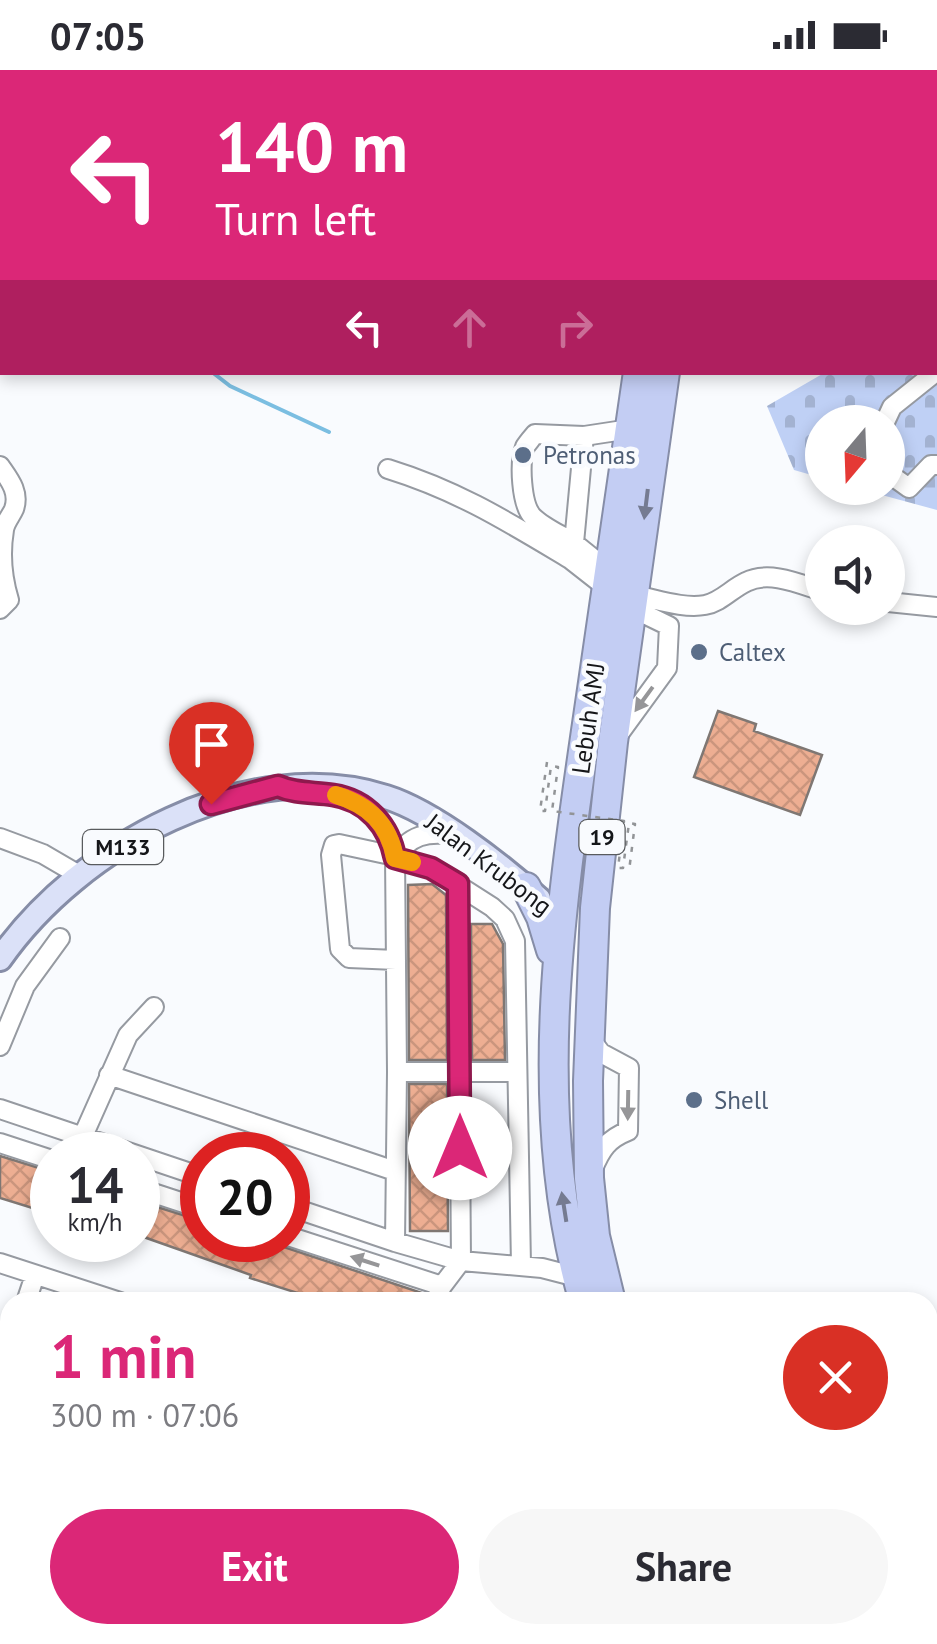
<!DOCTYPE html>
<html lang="en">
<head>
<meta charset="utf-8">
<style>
  body { margin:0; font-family:"PT Sans",sans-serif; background:#f7f7f7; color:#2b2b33; height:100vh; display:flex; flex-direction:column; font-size:38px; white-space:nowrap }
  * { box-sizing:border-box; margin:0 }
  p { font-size:32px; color:#7c7c81 }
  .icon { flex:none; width:55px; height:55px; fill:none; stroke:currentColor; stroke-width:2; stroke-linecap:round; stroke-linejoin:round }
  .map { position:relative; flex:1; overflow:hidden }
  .details { position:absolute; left:0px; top:1222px; width:938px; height:352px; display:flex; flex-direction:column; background:#fff; border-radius:30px 30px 0 0; box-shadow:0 5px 15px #0003 }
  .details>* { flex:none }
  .banner { position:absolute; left:0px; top:0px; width:938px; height:305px; box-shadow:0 5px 15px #0003; background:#db2777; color:#fff; overflow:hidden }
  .needle { width:65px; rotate:199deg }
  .fabs { position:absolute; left:805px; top:335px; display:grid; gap:20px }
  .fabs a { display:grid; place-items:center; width:100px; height:100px; border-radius:50%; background:#fff; box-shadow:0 5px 15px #0003; font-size:50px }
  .speed { position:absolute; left:30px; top:1062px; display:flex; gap:20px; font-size:50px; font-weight:700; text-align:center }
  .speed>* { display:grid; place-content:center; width:130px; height:130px; border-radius:50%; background:#fff; box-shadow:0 5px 15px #0003; line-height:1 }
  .speed small { font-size:25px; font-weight:400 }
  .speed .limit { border:15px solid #d22; background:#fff; color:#111 }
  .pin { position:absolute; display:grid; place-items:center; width:85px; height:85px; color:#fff; margin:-102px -42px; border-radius:50% 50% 50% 0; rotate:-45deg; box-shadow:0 0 10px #0007 }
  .pin .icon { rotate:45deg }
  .me { position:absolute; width:110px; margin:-55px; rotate:0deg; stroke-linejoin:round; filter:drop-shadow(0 0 8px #0008) }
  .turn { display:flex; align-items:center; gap:35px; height:210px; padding:0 50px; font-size:45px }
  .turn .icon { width:130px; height:130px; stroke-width:2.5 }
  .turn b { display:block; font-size:70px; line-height:85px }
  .lanes { display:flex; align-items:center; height:95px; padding:0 50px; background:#0003; justify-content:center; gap:50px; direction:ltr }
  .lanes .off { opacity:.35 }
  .round { display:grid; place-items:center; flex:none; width:105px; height:105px; border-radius:52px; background:#f7f7f7 }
  .headline { display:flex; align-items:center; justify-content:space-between; height:170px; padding:0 50px }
  h1 { font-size:60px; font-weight:700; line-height:75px; color:#db2777 }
  .action { display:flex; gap:20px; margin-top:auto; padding:20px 50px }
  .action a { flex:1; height:115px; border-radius:60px; background:#db2777; color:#fff; font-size:40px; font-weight:700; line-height:115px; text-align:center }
  .action a+a { background:#f7f7f7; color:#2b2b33 }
  .status { display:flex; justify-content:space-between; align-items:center; height:70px; padding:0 50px; background:#fff; direction:ltr }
  .status svg { height:28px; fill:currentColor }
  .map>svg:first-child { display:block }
  .cemetery { fill:url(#cemetery-stones) }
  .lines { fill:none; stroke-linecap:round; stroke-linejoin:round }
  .stream { stroke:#7bbee1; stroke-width:4 }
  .building { fill:url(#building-cross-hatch); stroke:#7f7773; stroke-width:2.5 }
  .minor-casing { stroke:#969aa1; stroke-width:22 }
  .major-casing { stroke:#868da7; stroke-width:28 }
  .highway-casing { stroke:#868da7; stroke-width:32 }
  .path { stroke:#929497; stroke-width:2.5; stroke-dasharray:5 8; stroke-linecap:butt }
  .minor { stroke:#fff; stroke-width:18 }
  .major { stroke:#dbe1f8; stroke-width:22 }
  .highway { stroke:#c3cdf3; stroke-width:28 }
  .path-bridge { stroke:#929497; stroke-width:2.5; stroke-dasharray:5 8; stroke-linecap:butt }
  .oneway { fill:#757b91 }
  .oneway2 { fill:#969698 }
  .route-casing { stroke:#8e194d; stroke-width:25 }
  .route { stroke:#db2777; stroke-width:18 }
  .slow { stroke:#f59e0b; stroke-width:18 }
  .service-dot { fill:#5c6f8a; stroke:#f9fbfe; stroke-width:4 }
  .labels { text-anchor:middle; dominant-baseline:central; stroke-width:9; stroke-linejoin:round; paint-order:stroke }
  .shield { fill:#f9fbfe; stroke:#595b5e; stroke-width:2.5 }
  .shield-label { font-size:22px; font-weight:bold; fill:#151619 }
  .service-label { font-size:25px; fill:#4e5e75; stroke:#f9fbfe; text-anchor:start }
  .street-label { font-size:25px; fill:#151619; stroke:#f9fbfe }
</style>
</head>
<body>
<div class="status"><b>07:05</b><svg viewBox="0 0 49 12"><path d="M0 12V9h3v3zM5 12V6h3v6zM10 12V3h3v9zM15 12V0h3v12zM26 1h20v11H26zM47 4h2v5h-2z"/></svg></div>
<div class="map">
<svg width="937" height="1574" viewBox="0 0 937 1574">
  <defs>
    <pattern id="cemetery-stones" width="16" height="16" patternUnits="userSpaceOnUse" patternTransform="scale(2.5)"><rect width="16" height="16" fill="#bfd0f5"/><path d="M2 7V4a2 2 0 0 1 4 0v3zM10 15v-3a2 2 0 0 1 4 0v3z" fill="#a3b2d1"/></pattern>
    <pattern id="building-cross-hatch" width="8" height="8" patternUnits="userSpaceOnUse" patternTransform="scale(2.5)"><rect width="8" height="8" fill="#edae92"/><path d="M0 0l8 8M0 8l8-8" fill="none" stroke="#ca957d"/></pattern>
  </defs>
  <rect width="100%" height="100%" fill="#f9fbfe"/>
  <path class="cemetery" d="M 935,221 L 937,222 L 937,440 L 856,418 L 888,418 L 888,352 L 822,352 L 822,408 L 794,400 L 767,336 L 824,303 L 935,302 Z"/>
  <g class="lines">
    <path class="stream" d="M 0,77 L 2,80
      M 212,302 L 230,316 L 329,362"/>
  </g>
  <path class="building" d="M 718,641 L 756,654 L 754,661 L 822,685 L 800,745 L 694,707 Z
    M 432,814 L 446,825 L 447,990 L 409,990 L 408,815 Z
    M 471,854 L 492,854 L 503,874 L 505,990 L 472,990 Z
    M 409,1014 L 447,1014 L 448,1161 L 410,1161 Z
    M 0,1086 L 52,1102 L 52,1144 L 0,1128 Z
    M 138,1131 L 202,1151 L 202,1170 L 263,1170 L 425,1224 L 423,1232 L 326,1232 L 250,1208 L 251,1205 L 138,1165 Z"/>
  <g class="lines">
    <defs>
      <path id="minor" d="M 84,0 L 87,2
        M 415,2 L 416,0
        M 576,2 L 576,0
        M 0,225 L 2,222
        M 935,240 L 937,240
        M 885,352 L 892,337 L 937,301
        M 0,396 C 9,409 20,422 14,439 C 11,446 5,452 4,460 C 0,484 2,507 9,530 L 0,539
        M 388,399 C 459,421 508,452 570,489 L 574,473 C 561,465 543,457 533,447 C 521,435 519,392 525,377 C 526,375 534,365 535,364 L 584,366
        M 888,403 L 909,418 L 931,395 L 937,395
        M 570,489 L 607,518
        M 610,502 L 574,473 L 584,366 L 630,359
        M 634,525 C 656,529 683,539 705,535 C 721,532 731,519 746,512 C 769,500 800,514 822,521
        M 888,532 L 937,537
        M 616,668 L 667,598 L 669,556 L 632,538
        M 338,726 C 369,735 388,754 395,786 L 397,1002 L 395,1172
        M 0,768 L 43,784 L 79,805
        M 395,786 L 339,774 L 334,775 L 331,785 L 340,879 L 349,888 L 396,890
        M 395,789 L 431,798 L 492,837 L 505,849 L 515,871 L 521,1195
        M 395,789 C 408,765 428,761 453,765
        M 589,967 L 601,983 L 629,998 L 628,1061 C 608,1069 601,1079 593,1099
        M 0,976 L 25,916 L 60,868
        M 397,1002 L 517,1002
        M 109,1005 L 395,1101
        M 0,1039 L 202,1107
        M 83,1066 L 128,965 L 154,937
        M 0,1073 L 52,1090
        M 138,1118 L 202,1139
        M 288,1136 L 395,1172 L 461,1191 L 542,1198 L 577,1207
        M 288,1166 L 442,1216
        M 0,1193 L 120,1232
        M 26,1232 L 35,1205
        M 435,1232 L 442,1216 L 461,1191 L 458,815
        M 10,1279 C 5,1293 1,1302 10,1314
        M 0,1477 L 10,1478
        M 225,1565 L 245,1574
        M 651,1565 L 654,1574
        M 326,1574 L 336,1565"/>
      <path id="major" d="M 344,0 L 358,2
        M 449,0 L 466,2
        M 0,889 C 79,776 248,683 386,727 C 434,742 501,795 539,829"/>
      <path id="highway" d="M 666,2 L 668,0
        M 700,2 L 700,0
        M 526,817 L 541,847 L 551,880
        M 584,1232 C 529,1041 560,840 588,647 C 605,532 621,417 638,302
        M 611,1232 L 595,1166 L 589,1108 L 588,1011 L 595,838 L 613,672 L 665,302
        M 685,1565 L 688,1574
        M 707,1565 L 710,1574"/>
    </defs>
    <use href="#minor" class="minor-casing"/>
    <use href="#major" class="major-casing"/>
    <use href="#highway" class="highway-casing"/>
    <path class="path" d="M 242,2 L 243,0"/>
    <use href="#minor" class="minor"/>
    <use href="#major" class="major"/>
    <use href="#highway" class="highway"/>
    <path class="path-bridge" d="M 547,692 L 540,741 L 545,741 L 551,696 L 558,697 L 552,741 L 624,751 L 618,798 L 623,798 L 629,753 L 635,754 L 629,801"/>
  </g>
  <defs><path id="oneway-solid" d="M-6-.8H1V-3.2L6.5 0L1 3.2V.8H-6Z" transform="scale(2.5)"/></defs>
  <g class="oneway">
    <use href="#oneway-solid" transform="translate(646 434) rotate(97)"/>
    <use href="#oneway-solid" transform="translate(564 1137) rotate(-99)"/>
  </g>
  <g class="oneway2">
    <use href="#oneway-solid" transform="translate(644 629) rotate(126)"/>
    <use href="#oneway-solid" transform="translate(628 1035) rotate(91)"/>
    <use href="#oneway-solid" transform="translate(365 1191) rotate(-162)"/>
  </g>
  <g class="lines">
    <defs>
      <path id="route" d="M 211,734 L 278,716 C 296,724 314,722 333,725 C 367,730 389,756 395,788 L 431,798 L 458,814 L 460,1078"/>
    </defs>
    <use href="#route" class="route-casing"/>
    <use href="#route" class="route"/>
    <path class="slow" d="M 336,725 C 369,735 389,754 395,788 L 412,792"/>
  </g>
  <g class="service-dot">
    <circle cx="523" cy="385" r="10"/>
    <circle cx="699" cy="582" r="10"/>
    <circle cx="694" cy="1030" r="10"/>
  </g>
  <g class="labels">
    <g class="shield">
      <rect x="579.5" y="750" width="45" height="34" rx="8"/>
      <rect x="83" y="760" width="80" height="34" rx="8"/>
    </g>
    <g class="shield-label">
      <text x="602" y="767">19</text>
      <text x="123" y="777">M133</text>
    </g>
    <g class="service-label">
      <text x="543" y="385">Petronas</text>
      <text x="719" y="582">Caltex</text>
      <text x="714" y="1030">Shell</text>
    </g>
    <g class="street-label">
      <text transform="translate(588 648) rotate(-82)">Lebuh AMJ</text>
      <text transform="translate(489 794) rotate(37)">Jalan Krubong</text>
    </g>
  </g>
</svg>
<div class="fabs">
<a><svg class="needle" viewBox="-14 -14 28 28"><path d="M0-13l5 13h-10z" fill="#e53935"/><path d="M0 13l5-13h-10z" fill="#7c7c81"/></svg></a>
<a><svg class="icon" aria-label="sound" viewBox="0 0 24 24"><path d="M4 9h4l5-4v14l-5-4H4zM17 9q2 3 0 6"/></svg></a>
</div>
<div class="speed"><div>14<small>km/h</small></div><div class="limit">20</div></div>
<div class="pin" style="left:211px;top:734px;background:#d93025"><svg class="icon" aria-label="arrive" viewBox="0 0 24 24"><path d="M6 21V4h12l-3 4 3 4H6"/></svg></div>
<svg class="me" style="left:460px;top:1078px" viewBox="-20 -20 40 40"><circle r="19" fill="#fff"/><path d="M0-13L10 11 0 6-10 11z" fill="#db2777"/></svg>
<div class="banner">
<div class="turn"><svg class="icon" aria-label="left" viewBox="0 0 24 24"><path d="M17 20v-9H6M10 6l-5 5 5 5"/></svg><div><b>140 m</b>Turn left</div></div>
<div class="lanes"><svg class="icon" aria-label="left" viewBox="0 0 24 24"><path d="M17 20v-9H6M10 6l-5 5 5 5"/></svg><svg class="icon off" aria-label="ahead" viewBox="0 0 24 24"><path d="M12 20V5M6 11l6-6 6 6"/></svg><svg class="icon off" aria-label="right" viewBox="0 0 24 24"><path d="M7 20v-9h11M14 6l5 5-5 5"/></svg></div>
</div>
<section class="details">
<div class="headline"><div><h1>1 min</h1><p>300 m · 07:06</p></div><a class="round" style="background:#d93025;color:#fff"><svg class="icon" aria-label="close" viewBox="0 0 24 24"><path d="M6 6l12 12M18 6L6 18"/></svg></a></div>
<div class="action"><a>Exit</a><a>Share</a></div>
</section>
</div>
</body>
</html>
